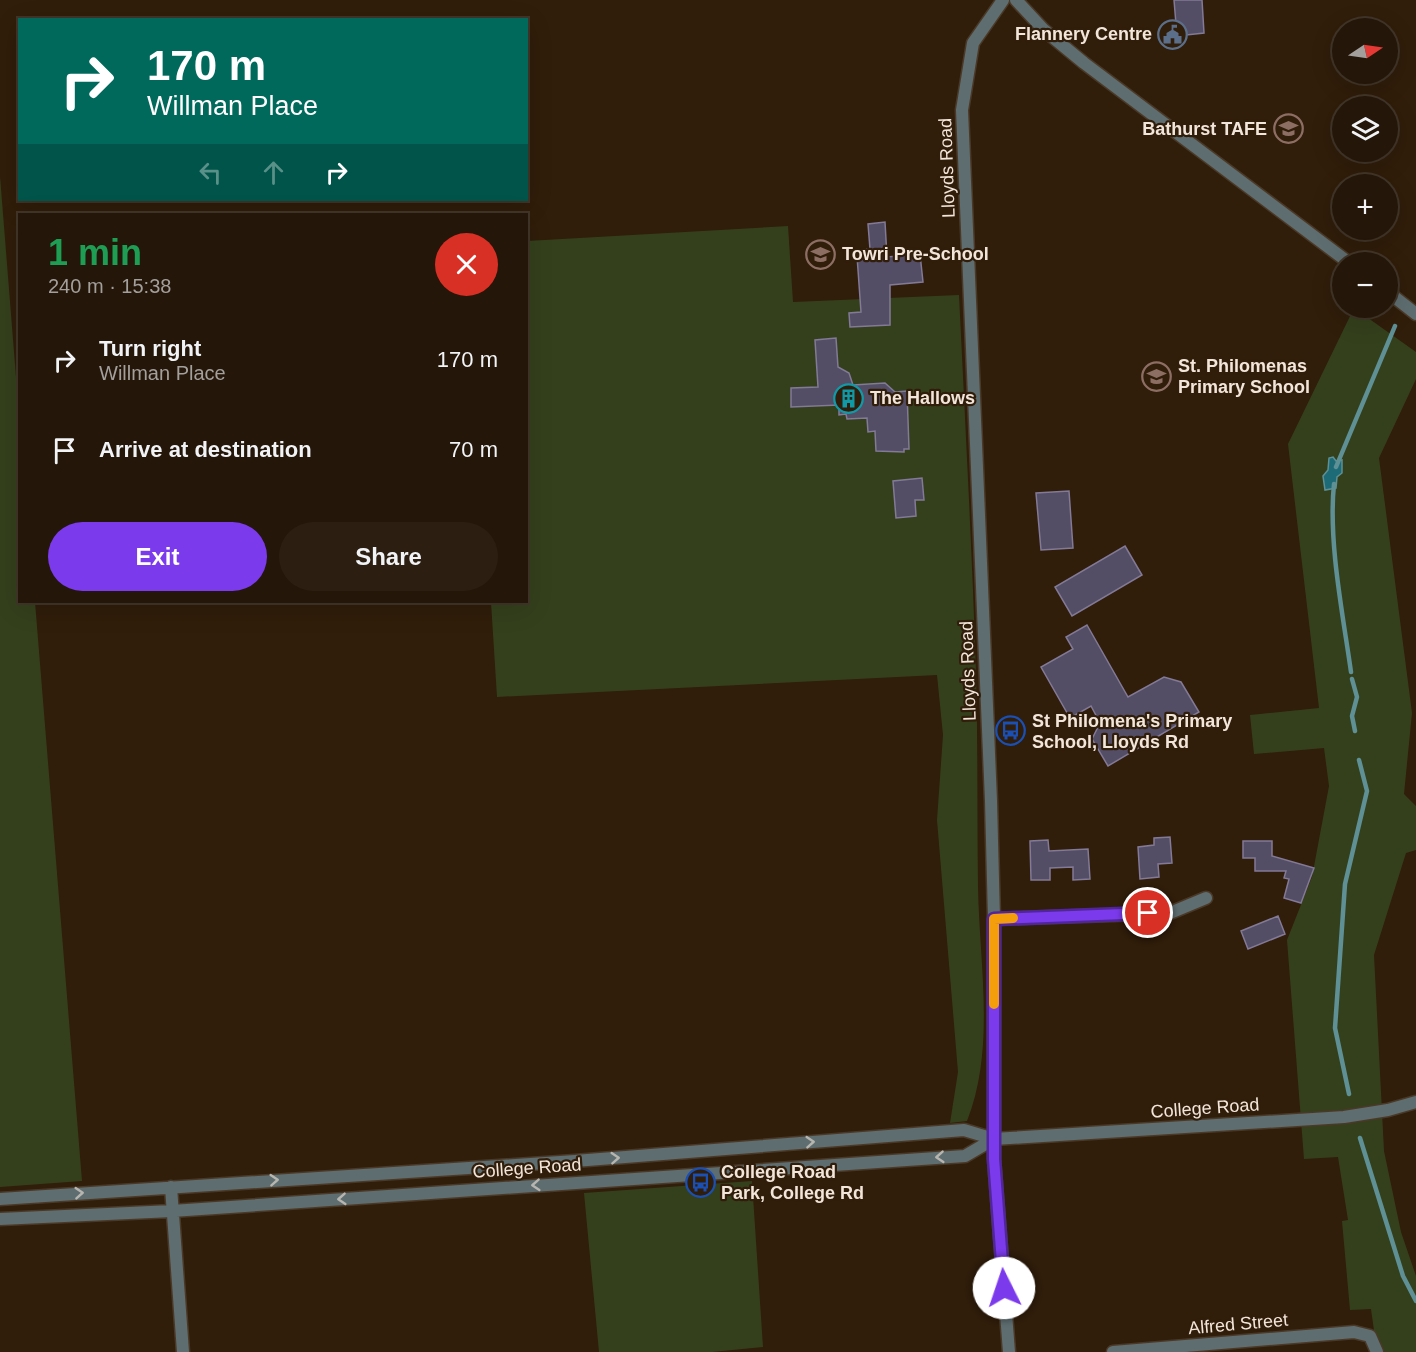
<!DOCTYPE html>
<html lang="en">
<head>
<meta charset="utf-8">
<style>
  body { margin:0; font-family:Helvetica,sans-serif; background:#2c1f12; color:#f1f3f6; height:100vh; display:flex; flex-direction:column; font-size:22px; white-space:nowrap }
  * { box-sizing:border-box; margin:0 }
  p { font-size:20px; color:#a39f9c }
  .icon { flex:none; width:33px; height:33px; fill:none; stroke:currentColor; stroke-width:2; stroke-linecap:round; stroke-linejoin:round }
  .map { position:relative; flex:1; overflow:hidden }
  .sheet { position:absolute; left:18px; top:213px; width:510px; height:390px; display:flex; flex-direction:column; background:#241608; border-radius:0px; box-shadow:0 6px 24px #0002,0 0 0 2px #413529 }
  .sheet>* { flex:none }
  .banner { position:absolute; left:18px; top:18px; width:510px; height:183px; border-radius:0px; box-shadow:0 6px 24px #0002,0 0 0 2px #413529; background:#00695c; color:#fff; overflow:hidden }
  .needle { width:39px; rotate:77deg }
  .fabs { position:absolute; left:1332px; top:18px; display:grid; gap:12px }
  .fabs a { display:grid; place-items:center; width:66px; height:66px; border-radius:50%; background:#241608; box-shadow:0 6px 24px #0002,0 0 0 2px #413529; font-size:30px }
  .pin { position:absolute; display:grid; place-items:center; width:51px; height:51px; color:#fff; margin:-26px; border:3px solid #fff; border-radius:50%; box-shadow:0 2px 6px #0007 }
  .me { position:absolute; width:66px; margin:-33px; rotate:356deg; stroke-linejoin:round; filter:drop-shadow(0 0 4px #0008) }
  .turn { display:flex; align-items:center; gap:21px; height:126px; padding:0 30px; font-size:27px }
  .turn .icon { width:78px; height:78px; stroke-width:2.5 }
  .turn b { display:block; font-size:42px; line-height:51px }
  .lanes { display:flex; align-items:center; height:57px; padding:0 30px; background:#0003; justify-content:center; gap:30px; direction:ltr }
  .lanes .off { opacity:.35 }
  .round { display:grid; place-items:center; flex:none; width:63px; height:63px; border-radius:32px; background:#2c1f12 }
  .headline { display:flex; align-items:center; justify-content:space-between; height:102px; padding:0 30px }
  h1 { font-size:36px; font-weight:700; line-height:45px; color:#1e9e55 }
  .cta { display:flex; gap:12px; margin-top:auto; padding:12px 30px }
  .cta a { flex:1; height:69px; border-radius:36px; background:#7c3aed; color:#fff; font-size:24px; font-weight:700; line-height:69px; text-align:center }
  .cta a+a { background:#2c1f12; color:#f1f3f6 }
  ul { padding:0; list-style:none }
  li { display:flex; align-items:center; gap:18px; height:90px; padding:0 30px }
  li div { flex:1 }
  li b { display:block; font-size:22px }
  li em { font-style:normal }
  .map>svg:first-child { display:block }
  .green { fill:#34401c }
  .water { fill:#1e6b78; stroke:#5e9095; stroke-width:1.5 }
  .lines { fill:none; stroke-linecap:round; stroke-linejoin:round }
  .stream { stroke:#5e9095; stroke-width:4.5 }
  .building { fill:#544d66; stroke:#827a96; stroke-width:1.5 }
  .minor-casing { stroke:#4b3927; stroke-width:15 }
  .tertiary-casing { stroke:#4b3927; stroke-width:15 }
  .minor { stroke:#5e6d70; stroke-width:12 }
  .tertiary { stroke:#5e6d70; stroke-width:12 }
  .oneway { stroke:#b7b5af }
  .route-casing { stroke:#51269a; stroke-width:15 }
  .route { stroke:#7c3aed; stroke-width:10 }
  .slow { stroke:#f59e0b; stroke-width:10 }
  .labels { text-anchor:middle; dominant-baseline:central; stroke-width:4.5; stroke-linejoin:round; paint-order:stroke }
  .poi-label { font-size:18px; font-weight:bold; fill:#f2e5d9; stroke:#301d0a; text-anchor:start }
  .street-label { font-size:18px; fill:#f2e5d9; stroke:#301d0a }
</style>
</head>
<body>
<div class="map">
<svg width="1416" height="1352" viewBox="0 0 1416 1352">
  <rect width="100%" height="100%" fill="#301d0a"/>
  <path class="green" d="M 0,176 L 19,415 L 20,602 L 35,602 L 82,1181 L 0,1187 Z
    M 788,226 L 793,302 L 959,295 C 965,421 972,547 976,673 C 978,744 977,815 978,886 C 979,962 996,1048 967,1121 L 950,1123 L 958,1072 L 937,820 L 943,735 L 937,675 L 497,697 L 491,602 L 526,602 L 527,241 Z
    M 1354,308 L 1416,352 L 1416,379 L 1379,458 L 1412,713 L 1404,794 L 1416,806 L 1416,850 L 1406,853 L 1374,955 L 1384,1151 L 1401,1232 L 1416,1276 L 1416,1352 L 1377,1352 L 1371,1309 L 1350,1310 L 1342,1221 L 1348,1220 L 1338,1157 L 1304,1159 L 1287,940 L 1312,877 L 1329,786 L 1324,748 L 1254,754 L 1250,715 L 1319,708 L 1288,444 Z
    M 752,1181 L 763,1347 L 712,1352 L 599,1352 L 584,1193 Z"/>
  <path class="water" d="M 1333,457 L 1336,461 L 1342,460 L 1342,473 L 1337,477 L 1336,488 L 1325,490 L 1323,476 L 1328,470 L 1329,458 Z"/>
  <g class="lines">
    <path class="stream" d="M 1336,467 L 1395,326
      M 1334,484 C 1328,541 1343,615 1351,672
      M 1352,679 L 1357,697 L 1352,716 L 1355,731
      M 1349,1094 L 1335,1028 L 1345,884 L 1367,791 L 1359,760
      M 1360,1138 L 1403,1276 L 1416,1301"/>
  </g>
  <path class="building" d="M 1174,0 L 1202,0 L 1204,33 L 1177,36 Z
    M 885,222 L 887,257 L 920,254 L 923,282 L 890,285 L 890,325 L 850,327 L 849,313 L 861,312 L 857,256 L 864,255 L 864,249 L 870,249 L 868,224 Z
    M 836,338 L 838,367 L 849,373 L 853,385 L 885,383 L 895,392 L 907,391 L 909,449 L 904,449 L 904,452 L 876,451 L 875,431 L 868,432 L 867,418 L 847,419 L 846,414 L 839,415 L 839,405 L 791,407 L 791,388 L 818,387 L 815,340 Z
    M 922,478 L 924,500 L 915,500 L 916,516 L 896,518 L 893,481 Z
    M 1069,491 L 1073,548 L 1041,550 L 1036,493 Z
    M 1125,546 L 1142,575 L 1072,616 L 1055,587 Z
    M 1087,625 L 1128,697 L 1164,677 L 1181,682 L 1199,712 L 1108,766 L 1092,739 L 1100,723 L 1091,706 L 1070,718 L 1041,667 L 1073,649 L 1066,637 Z
    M 1170,837 L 1172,863 L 1158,864 L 1159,877 L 1140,879 L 1138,847 L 1154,845 L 1154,838 Z
    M 1048,840 L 1049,851 L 1088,849 L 1090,879 L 1073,880 L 1073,867 L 1050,868 L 1050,880 L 1031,880 L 1030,841 Z
    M 1243,841 L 1272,841 L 1272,856 L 1314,868 L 1301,903 L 1284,898 L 1289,879 L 1284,878 L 1286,871 L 1255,871 L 1255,858 L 1243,858 Z
    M 1278,916 L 1285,934 L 1248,949 L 1241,931 Z"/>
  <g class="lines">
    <defs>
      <path id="minor" d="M 1003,0 L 973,43 L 962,110 L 991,801 L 994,919 L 994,1159 L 1009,1352
        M 994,919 L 1170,913 L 1206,898
        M 171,1187 L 183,1352
        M 0,1199 L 575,1161 L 964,1130 L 994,1139 L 1344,1117 L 1388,1110 L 1416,1102
        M 0,1219 L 172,1211 L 965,1156 L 994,1139
        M 1113,1352 L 1354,1332 L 1370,1336 L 1377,1352"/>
      <path id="tertiary" d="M 1016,0 L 1044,30 L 1084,63 L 1348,262
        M 1388,292 L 1416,314"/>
    </defs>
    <use href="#minor" class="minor-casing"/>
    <use href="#tertiary" class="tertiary-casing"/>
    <use href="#minor" class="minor"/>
    <use href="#tertiary" class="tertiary"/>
  </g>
  <defs><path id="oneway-chevron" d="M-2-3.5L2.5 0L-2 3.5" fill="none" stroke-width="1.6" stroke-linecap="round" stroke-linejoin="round" transform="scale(1.5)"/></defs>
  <g class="oneway">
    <use href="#oneway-chevron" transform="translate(810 1142) rotate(-4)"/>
    <use href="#oneway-chevron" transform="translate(940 1157) rotate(176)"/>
    <use href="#oneway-chevron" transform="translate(615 1158) rotate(-4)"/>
    <use href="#oneway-chevron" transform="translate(274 1180) rotate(-4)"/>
    <use href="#oneway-chevron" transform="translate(536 1185) rotate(176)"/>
    <use href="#oneway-chevron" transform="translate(79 1193) rotate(-4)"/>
    <use href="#oneway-chevron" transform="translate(342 1199) rotate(176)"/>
  </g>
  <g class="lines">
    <defs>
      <path id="route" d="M 1004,1288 L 994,1159 L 994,919 L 1148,913"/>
    </defs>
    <use href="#route" class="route-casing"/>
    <use href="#route" class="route"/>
    <path class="slow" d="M 994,1004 L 994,919 L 1013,918"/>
  </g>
  <defs>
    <symbol id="civic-ring" viewBox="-11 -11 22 22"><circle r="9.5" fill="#301d0a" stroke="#5c6f8a" stroke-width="1.5"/><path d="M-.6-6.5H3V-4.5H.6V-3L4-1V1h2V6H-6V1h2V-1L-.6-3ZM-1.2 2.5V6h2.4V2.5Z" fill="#5c6f8a"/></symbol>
    <symbol id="university-ring" viewBox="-11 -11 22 22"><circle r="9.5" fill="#301d0a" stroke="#8d6e63" stroke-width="1.5"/><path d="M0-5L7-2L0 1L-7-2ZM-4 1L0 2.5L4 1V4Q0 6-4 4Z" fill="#8d6e63"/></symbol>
    <symbol id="school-ring" viewBox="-11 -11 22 22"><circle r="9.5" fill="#301d0a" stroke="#8d6e63" stroke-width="1.5"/><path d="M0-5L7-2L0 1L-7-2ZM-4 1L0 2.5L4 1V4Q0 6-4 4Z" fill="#8d6e63"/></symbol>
    <symbol id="building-ring" viewBox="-11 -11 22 22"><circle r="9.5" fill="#301d0a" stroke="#0f9aa8" stroke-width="1.5"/><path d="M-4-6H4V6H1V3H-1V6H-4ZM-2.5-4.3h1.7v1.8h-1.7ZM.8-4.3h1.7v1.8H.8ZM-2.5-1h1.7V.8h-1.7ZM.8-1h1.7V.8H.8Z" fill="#0f9aa8"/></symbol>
    <symbol id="bus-ring" viewBox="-11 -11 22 22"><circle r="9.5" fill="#301d0a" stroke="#1a4fb4" stroke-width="1.5"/><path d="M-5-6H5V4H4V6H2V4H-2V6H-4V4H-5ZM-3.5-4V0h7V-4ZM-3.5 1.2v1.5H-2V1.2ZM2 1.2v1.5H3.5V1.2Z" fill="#1a4fb4"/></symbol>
  </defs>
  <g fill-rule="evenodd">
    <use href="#civic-ring" x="1156" y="18" width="33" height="33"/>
    <use href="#university-ring" x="1272" y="112" width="33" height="33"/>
    <use href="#school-ring" x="804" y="238" width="33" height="33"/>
    <use href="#school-ring" x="1140" y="360" width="33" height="33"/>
    <use href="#building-ring" x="832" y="382" width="33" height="33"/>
    <use href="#bus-ring" x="994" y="714" width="33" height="33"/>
    <use href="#bus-ring" x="684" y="1166" width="33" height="33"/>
  </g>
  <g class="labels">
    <g class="poi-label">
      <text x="1152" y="34" text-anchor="end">Flannery Centre</text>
      <text x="1267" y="129" text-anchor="end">Bathurst TAFE</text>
      <text x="842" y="254">Towri Pre-School</text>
      <text x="1178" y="366">St. Philomenas<tspan x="1178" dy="21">Primary School</tspan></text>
      <text x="870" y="398">The Hallows</text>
      <text x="1032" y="721">St Philomena's Primary<tspan x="1032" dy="21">School, Lloyds Rd</tspan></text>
      <text x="721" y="1172">College Road<tspan x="721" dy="21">Park, College Rd</tspan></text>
    </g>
    <g class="street-label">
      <text transform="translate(947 168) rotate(-92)">Lloyds Road</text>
      <text transform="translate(968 671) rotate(-92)">Lloyds Road</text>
      <text transform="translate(1205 1108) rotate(-4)">College Road</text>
      <text transform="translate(527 1168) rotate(-4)">College Road</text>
      <text transform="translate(1238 1324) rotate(-5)">Alfred Street</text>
    </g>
  </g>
</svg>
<div class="fabs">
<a><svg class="needle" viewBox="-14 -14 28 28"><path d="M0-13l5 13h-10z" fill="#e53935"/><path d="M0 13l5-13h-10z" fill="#a39f9c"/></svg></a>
<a><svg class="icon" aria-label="layers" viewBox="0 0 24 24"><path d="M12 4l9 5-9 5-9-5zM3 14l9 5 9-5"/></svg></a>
<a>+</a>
<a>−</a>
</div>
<div class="pin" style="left:1148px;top:913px;background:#d93025"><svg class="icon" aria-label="arrive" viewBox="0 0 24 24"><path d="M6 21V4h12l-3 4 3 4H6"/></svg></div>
<svg class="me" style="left:1004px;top:1288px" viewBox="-20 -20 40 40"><circle r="19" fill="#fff"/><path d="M0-13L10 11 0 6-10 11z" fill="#7c3aed"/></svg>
<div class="banner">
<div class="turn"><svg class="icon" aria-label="right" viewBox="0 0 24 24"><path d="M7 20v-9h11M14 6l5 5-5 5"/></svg><div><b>170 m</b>Willman Place</div></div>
<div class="lanes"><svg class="icon off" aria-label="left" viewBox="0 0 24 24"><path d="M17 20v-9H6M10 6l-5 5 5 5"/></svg><svg class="icon off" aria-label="ahead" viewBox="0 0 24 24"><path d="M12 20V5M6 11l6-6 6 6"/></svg><svg class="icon" aria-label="right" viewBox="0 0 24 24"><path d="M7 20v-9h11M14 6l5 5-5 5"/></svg></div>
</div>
<section class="sheet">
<div class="headline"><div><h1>1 min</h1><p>240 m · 15:38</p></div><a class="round" style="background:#d93025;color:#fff"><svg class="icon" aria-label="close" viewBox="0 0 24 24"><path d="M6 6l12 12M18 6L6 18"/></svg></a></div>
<ul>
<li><svg class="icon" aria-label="right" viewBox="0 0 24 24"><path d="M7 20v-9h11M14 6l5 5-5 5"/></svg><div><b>Turn right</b><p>Willman Place</p></div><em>170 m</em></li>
<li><svg class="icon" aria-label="arrive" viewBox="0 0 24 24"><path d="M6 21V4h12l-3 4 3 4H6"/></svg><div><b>Arrive at destination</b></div><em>70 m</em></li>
</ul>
<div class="cta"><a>Exit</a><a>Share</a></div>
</section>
</div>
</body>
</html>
